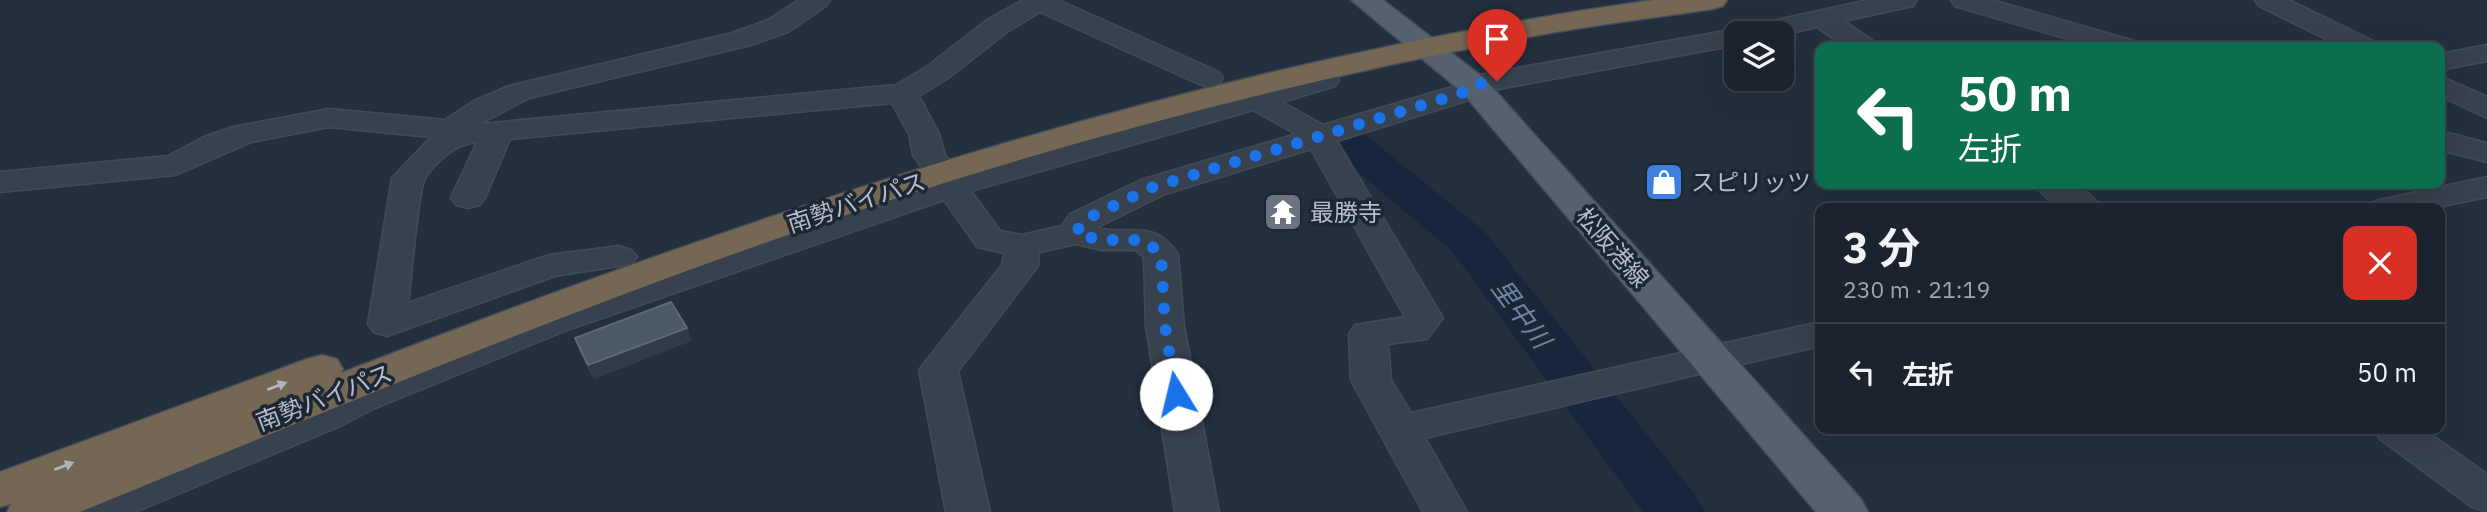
<!DOCTYPE html>
<html lang="ja">
<head>
<meta charset="utf-8">
<style>
  body { margin:0; font-family:"IBM Plex Sans","Noto Sans JP",sans-serif; background:#242b36; color:#f1f3f6; height:100vh; display:flex; flex-direction:column; font-size:26px; white-space:nowrap }
  * { box-sizing:border-box; margin:0 }
  p { font-size:23px; color:#a0a4aa }
  .icon { flex:none; width:38px; height:38px; fill:none; stroke:currentColor; stroke-width:2; stroke-linecap:round; stroke-linejoin:round }
  .map { position:relative; flex:1; overflow:hidden }
  .details { position:absolute; left:1815px; top:203px; width:630px; height:231px; display:flex; flex-direction:column; background:#1b232e; border-radius:14px; box-shadow:0 7px 28px #0002,0 0 0 2px #39404a }
  .details>* { flex:none }
  .guide { position:absolute; left:1815px; top:42px; width:630px; height:147px; border-radius:14px; box-shadow:0 7px 28px #0002,0 0 0 2px #39404a; background:#0b6e4f; color:#fff; overflow:hidden }
  .buttons { position:absolute; left:1724px; top:21px; display:grid; gap:14px }
  .buttons a { display:grid; place-items:center; width:70px; height:70px; border-radius:14px; background:#1b232e; box-shadow:0 7px 28px #0002,0 0 0 2px #39404a; font-size:35px }
  .pin { position:absolute; display:grid; place-items:center; width:60px; height:60px; color:#fff; margin:-72px -30px; border-radius:50% 50% 50% 0; rotate:-45deg; box-shadow:0 0 7px #0007 }
  .pin .icon { rotate:45deg }
  .me { position:absolute; width:77px; margin:-38px; rotate:351deg; stroke-linejoin:round; filter:drop-shadow(0 0 5px #0008) }
  .turn { display:flex; align-items:center; gap:24px; height:147px; padding:0 28px; font-size:32px }
  .turn .icon { width:91px; height:91px; stroke-width:2.5 }
  .turn b { display:block; font-size:49px; line-height:60px }
  .round { display:grid; place-items:center; flex:none; width:74px; height:74px; border-radius:14px; background:#242b36 }
  .head { display:flex; align-items:center; justify-content:space-between; height:119px; padding:0 28px }
  h1 { font-size:42px; font-weight:700; line-height:52px }
  ul { padding:0; list-style:none }
  li { display:flex; align-items:center; gap:21px; height:98px; padding:0 28px; border-top:2px solid #39404a }
  li div { flex:1 }
  li b { display:block; font-size:26px }
  li em { font-style:normal }
  .map>svg:first-child { display:block }
  .lines { fill:none; stroke-linecap:round; stroke-linejoin:round }
  .river { fill:#17263c; fill-rule:evenodd }
  .minor-casing { stroke:#414a57; stroke-width:3 }
  .major-casing { stroke:#414a57; stroke-width:3 }
  .highway-casing { stroke:#434c59; stroke-width:3 }
  .minor { fill:#38414e; fill-rule:evenodd }
  .major { fill:#56606e; fill-rule:evenodd }
  .highway { fill:#746855; fill-rule:evenodd }
  .wall { fill:#3f4b5c }
  .shaded-wall { fill:#2f3b4b }
  .building { fill:#4b5868; stroke:#5c6777; stroke-width:2 }
  .oneway { fill:#aeb4bd }
  .route { stroke:#1a73e8; stroke-width:12; stroke-dasharray:0 21.6 }
  .labels { text-anchor:middle; dominant-baseline:central; stroke-width:7; stroke-linejoin:round; paint-order:stroke }
  .poi-label { font-size:24px; fill:#b4bcc9; stroke:#1d2633; text-anchor:start }
  .street-label { font-size:24px; fill:#b4bcc9; stroke:#1d2633 }
  .water-label { font-size:26px; font-style:italic; fill:#6d86a8; stroke:#1d2633 }
</style>
</head>
<body>
<div class="map">
<svg width="2487" height="512" viewBox="0 0 2487 512">
  <rect width="100%" height="100%" fill="#242f3e"/>
  <g class="lines">
    <path class="river" d="M 1343,125 L 1358,129 L 1484,231 L 1696,496 L 1705,512 L 1643,512 L 1452,251 L 1328,147 L 1322,138 L 1328,129 Z"/>
    <defs>
      <path id="minor" d="M 799,0 L 830,0 L 826,6 L 788,32 L 751,45 L 529,98 L 480,124 L 896,85 L 928,66 L 987,20 L 1023,0 L 1058,0 L 1219,72 L 1223,78 L 1219,84 L 1209,87 L 1199,84 L 1040,12 L 1007,32 L 948,78 L 919,96 L 939,134 L 945,155 L 959,174 L 1307,76 L 1304,72 L 1308,66 C 1324,62 1330,67 1339,80 L 1335,86 L 1282,102 L 1323,125 L 1452,87 L 1463,79 L 1473,76 L 1736,29 L 1742,30 L 1754,25 L 1868,0 L 1917,0 L 1913,6 L 1844,21 L 1873,41 L 1877,47 L 1845,47 L 1817,27 L 1782,35 L 1736,33 L 1736,45 L 1482,92 L 1472,99 L 1337,141 L 1443,318 L 1427,339 L 1388,344 L 1391,380 L 1411,413 L 1820,322 L 1820,346 L 1425,438 L 1467,512 L 1423,512 L 1351,380 L 1349,334 L 1355,325 L 1405,317 L 1311,149 L 1165,194 L 1096,228 C 1130,236 1154,218 1178,254 L 1184,326 L 1219,512 L 1175,512 L 1146,326 L 1144,257 L 1135,250 L 1101,250 L 1076,244 L 1039,252 L 1038,266 L 958,371 L 990,512 L 946,512 L 919,370 L 1002,265 L 1004,253 L 977,247 L 944,200 L 567,330 L 375,408 L 340,426 L 135,512 L 70,512 L 77,500 L 312,406 C 323,395 333,382 350,387 L 541,314 L 932,182 L 913,155 L 909,134 L 892,103 L 510,139 L 485,198 L 480,205 L 468,208 L 456,205 L 451,198 L 477,142 C 456,144 437,160 425,178 C 418,190 411,283 408,303 L 549,255 L 619,246 L 631,250 L 637,257 L 631,264 L 555,276 L 387,336 L 374,332 L 368,324 L 392,178 L 431,137 L 329,127 L 251,142 L 175,175 L 0,192 L 0,172 L 168,156 L 204,137 L 233,127 L 329,109 L 445,120 L 474,101 L 509,86 L 732,33 L 768,20 ZM 1253,110 L 1296,134 L 1141,180 L 1070,214 L 1062,226 L 1022,235 L 1000,231 L 971,191 Z
        M 1951,0 L 1992,0 L 2134,41 L 2138,47 L 2095,47 L 1955,6 Z
        M 2255,0 L 2289,0 L 2373,41 L 2377,47 L 2342,47 L 2259,6 Z
        M 2487,45 L 2487,61 L 2440,70 L 2440,54 Z
        M 2440,76 L 2487,97 L 2487,118 L 2440,96 Z
        M 2440,131 L 2487,143 L 2487,162 L 2440,150 Z
        M 2487,177 L 2487,197 L 2433,208 L 2370,208 L 2375,201 Z
        M 2035,184 C 2063,184 2084,182 2102,208 C 2075,209 2050,209 2035,184 Z
        M 2374,429 L 2423,429 L 2487,474 L 2487,512 L 2472,507 L 2380,439 Z"/>
      <path id="major" d="M 1351,0 L 1383,0 L 1484,78 L 1861,499 L 1868,512 L 1816,512 L 1462,92 Z"/>
      <path id="highway" d="M 1653,0 L 1727,0 L 1723,6 L 1713,9 C 1653,18 1593,25 1534,36 C 1339,72 1147,120 957,179 C 658,272 369,394 80,512 L 7,512 L 11,504 L 0,507 L 0,472 L 307,359 L 322,355 L 337,359 L 343,369 L 341,373 C 765,209 1201,63 1653,0 Z"/>
    </defs>
    <use href="#minor" class="minor-casing"/>
    <use href="#major" class="major-casing"/>
    <use href="#highway" class="highway-casing"/>
    <use href="#minor" class="minor"/>
    <use href="#major" class="major"/>
    <use href="#highway" class="highway"/>
  </g>
  <path class="wall" d="M 687,328 L 691,341 L 594,379 L 580,352 L 575,338 Z"/>
  <path class="shaded-wall" d="M 687,328 L 691,341 L 594,379 L 588,365 Z"/>
  <path class="building" d="M 671,302 L 687,328 L 588,365 L 575,338 Z"/>
  <defs><path id="oneway-solid" d="M-6-.8H1V-3.2L6.5 0L1 3.2V.8H-6Z" transform="scale(1.75)"/></defs>
  <g class="oneway">
    <use href="#oneway-solid" transform="translate(277 386) rotate(-21)"/>
    <use href="#oneway-solid" transform="translate(64 466) rotate(-21)"/>
  </g>
  <g class="lines">
    <path class="route" d="M 1176,394 L 1165,326 L 1161,254 L 1144,240 L 1101,240 L 1076,234 L 1082,221 L 1153,187 L 1462,93 L 1473,85 L 1497,81"/>
  </g>
  <defs>
    <symbol id="shop-square" viewBox="-11 -11 22 22"><rect x="-9" y="-9" width="18" height="18" rx="4" fill="#3f7fe0" stroke="#1d2633"/><path d="M-5-2.5h2.3a2.7 3.5 0 0 1 5.4 0H5L5.5 6h-11ZM-1.5-2.5h3a1.5 2.3 0 0 0-3 0Z" fill="#fff"/></symbol>
    <symbol id="temple-square" viewBox="-11 -11 22 22"><rect x="-9" y="-9" width="18" height="18" rx="4" fill="#6b7280" stroke="#1d2633"/><path d="M0-6L5-2H3V0L6.5 2.5H4V6H1.5V3h-3V6H-4V2.5H-6.5L-3 0V-2H-5Z" fill="#fff"/></symbol>
  </defs>
  <g fill-rule="evenodd">
    <use href="#shop-square" x="1642" y="160" width="44" height="44"/>
    <use href="#temple-square" x="1261" y="190" width="44" height="44"/>
  </g>
  <g class="labels">
    <g class="poi-label">
      <text x="1691" y="182">スピリッツ</text>
      <text x="1310" y="212">最勝寺</text>
    </g>
    <g class="street-label">
      <text transform="translate(856 202) rotate(-18)">南勢バイパス</text>
      <text transform="translate(1613 247) rotate(49)">松阪港線</text>
      <text transform="translate(324 397) rotate(-21)">南勢バイパス</text>
    </g>
    <g class="water-label">
      <text transform="translate(1522 313) rotate(53)">里中川</text>
    </g>
  </g>
</svg>
<div class="buttons">
<a><svg class="icon" aria-label="layers" viewBox="0 0 24 24"><path d="M12 4l9 5-9 5-9-5zM3 14l9 5 9-5"/></svg></a>
</div>
<div class="pin" style="left:1497px;top:81px;background:#d93025"><svg class="icon" aria-label="arrive" viewBox="0 0 24 24"><path d="M6 21V4h12l-3 4 3 4H6"/></svg></div>
<svg class="me" style="left:1176px;top:394px" viewBox="-20 -20 40 40"><circle r="19" fill="#fff"/><path d="M0-13L10 11 0 6-10 11z" fill="#1a73e8"/></svg>
<div class="guide">
<div class="turn"><svg class="icon" aria-label="left" viewBox="0 0 24 24"><path d="M17 20v-9H6M10 6l-5 5 5 5"/></svg><div><b>50 m</b>左折</div></div>
</div>
<section class="details">
<div class="head"><div><h1>3 分</h1><p>230 m · 21:19</p></div><a class="round" style="background:#d93025;color:#fff"><svg class="icon" aria-label="close" viewBox="0 0 24 24"><path d="M6 6l12 12M18 6L6 18"/></svg></a></div>
<ul>
<li><svg class="icon" aria-label="left" viewBox="0 0 24 24"><path d="M17 20v-9H6M10 6l-5 5 5 5"/></svg><div><b>左折</b></div><em>50 m</em></li>
</ul>
</section>
</div>
</body>
</html>
